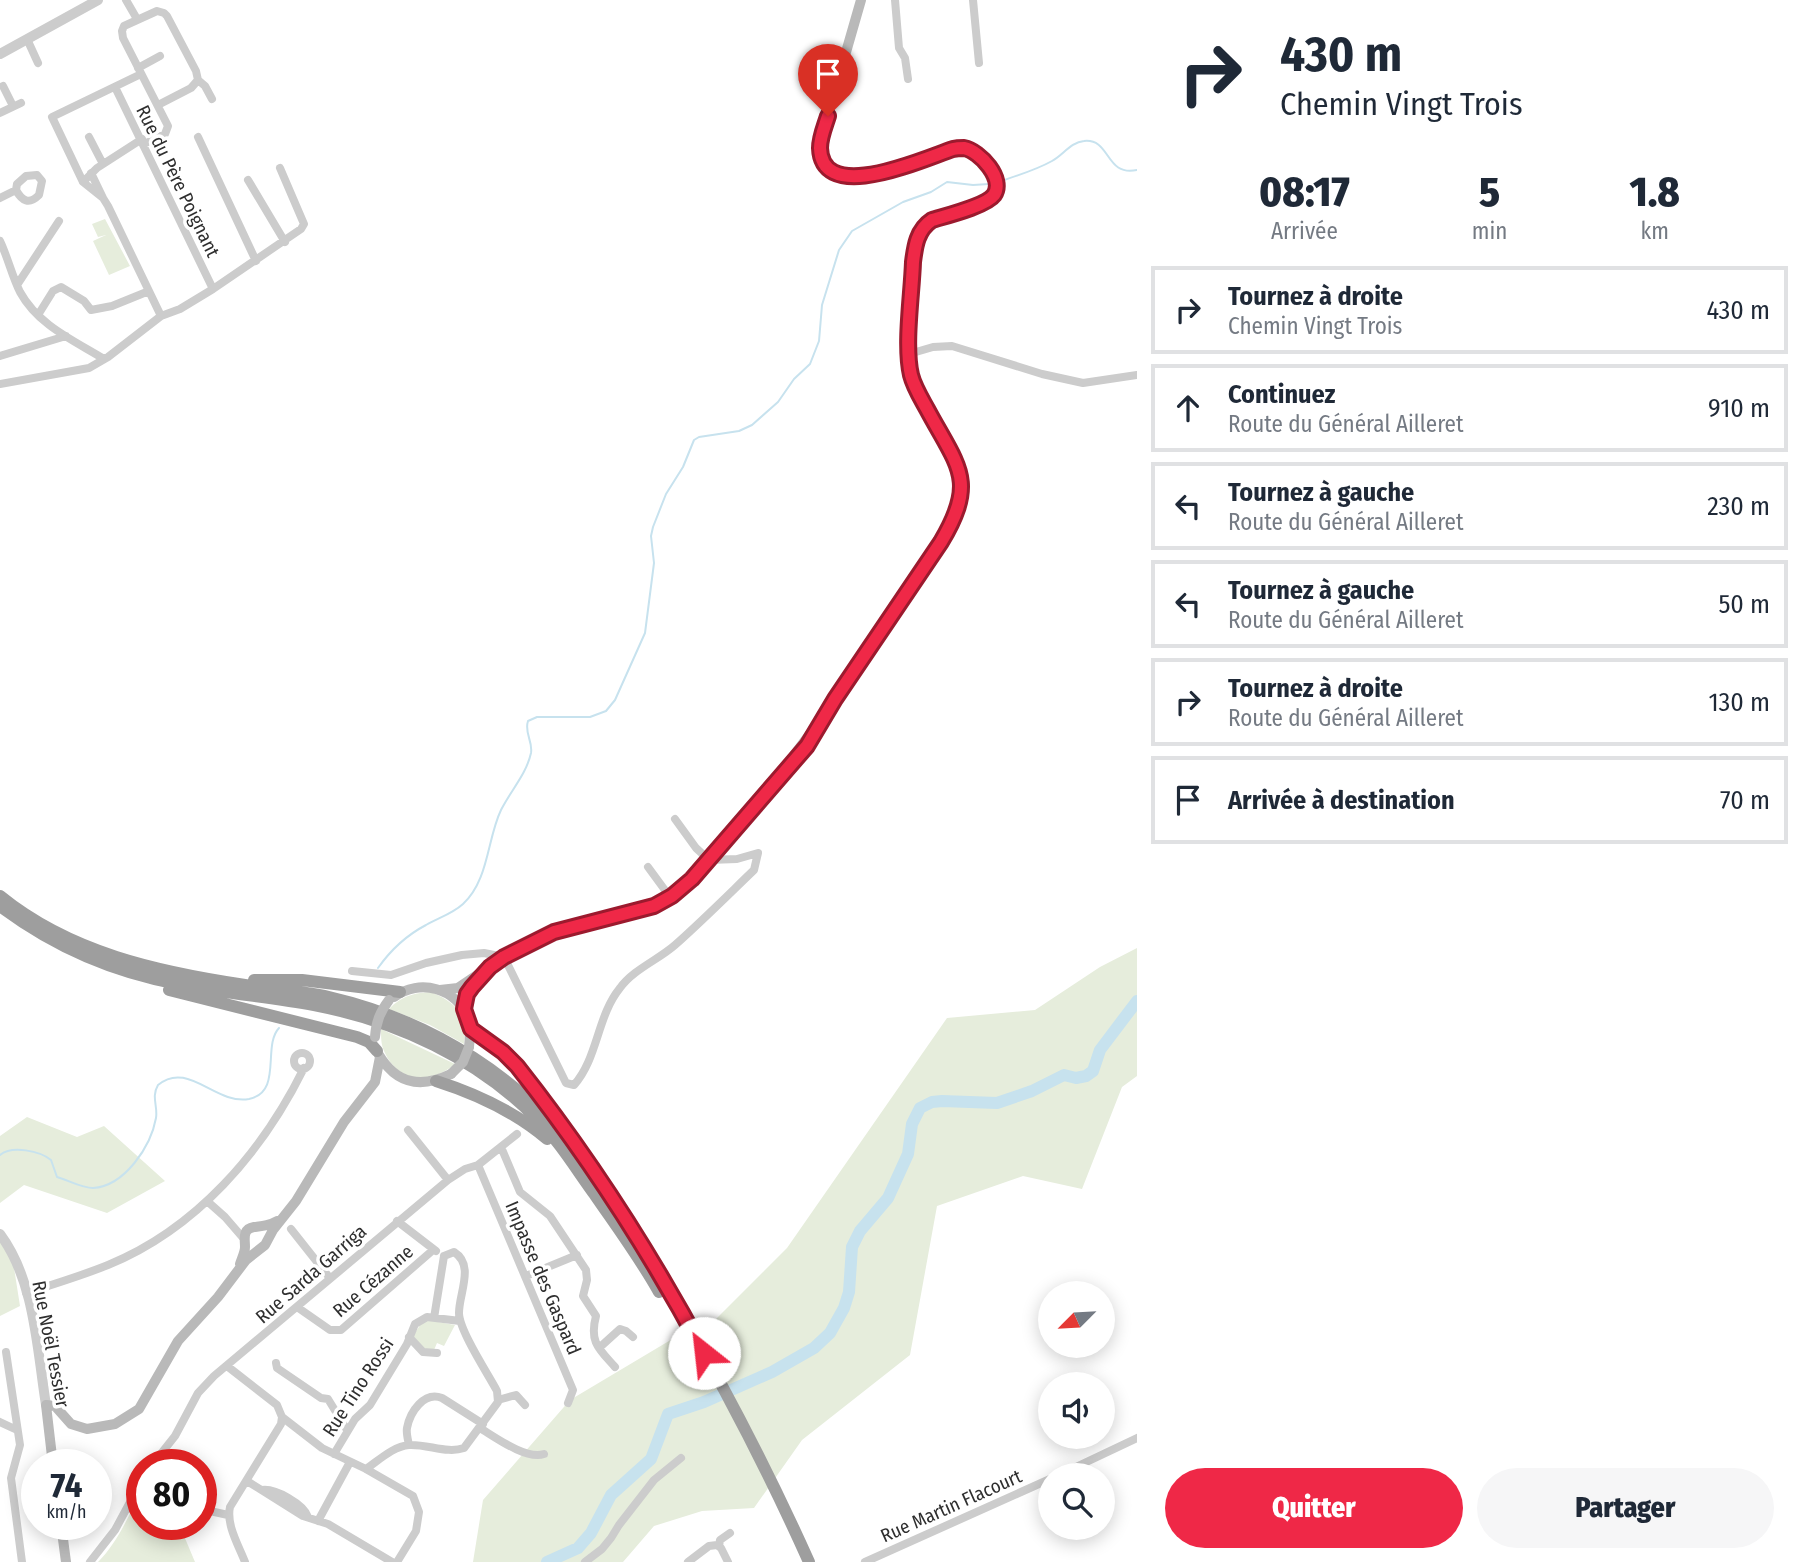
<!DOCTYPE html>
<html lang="fr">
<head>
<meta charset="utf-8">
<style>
  body { margin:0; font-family:"Fira Sans Condensed",sans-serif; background:#f6f6f7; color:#1f2937; height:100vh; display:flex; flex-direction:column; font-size:26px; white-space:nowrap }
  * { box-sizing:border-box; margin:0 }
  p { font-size:23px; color:#747a83 }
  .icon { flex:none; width:38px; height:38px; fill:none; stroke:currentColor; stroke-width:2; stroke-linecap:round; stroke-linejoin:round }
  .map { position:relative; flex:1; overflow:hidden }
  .sheet { display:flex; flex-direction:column; background:#fff; width:665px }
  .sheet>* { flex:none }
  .banner { background:#fff; color:#1f2937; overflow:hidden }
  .needle { width:46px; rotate:246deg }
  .tools { position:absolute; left:1038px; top:1281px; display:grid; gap:14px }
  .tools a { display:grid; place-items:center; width:77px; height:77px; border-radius:50%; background:#fff; box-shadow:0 4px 18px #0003; font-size:35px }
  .speed { position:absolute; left:21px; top:1449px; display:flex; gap:14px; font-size:35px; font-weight:700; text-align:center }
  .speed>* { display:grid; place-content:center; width:91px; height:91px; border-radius:50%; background:#fff; box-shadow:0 4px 18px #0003; line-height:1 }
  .speed small { font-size:18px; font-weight:400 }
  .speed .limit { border:10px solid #d22; background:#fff; color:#111 }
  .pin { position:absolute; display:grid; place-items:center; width:60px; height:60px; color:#fff; margin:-72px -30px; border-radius:50% 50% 50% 0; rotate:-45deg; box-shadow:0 0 7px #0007 }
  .pin .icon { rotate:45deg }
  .me { position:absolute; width:77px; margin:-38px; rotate:331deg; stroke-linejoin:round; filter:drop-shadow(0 0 5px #0008) }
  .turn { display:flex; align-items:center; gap:24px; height:147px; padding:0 28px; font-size:32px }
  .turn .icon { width:91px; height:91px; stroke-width:2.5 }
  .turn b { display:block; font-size:49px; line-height:60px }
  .eta { display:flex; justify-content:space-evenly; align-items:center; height:119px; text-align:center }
  .eta b { font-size:42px; font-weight:800; line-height:49px }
  .button { display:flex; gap:14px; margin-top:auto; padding:14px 28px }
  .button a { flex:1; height:80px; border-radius:42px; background:#ef2847; color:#fff; font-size:28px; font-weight:800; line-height:80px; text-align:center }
  .button a+a { background:#f6f6f7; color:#1f2937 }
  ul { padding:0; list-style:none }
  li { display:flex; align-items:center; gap:21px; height:88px; margin:0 14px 10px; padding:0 14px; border:4px solid #e0e1e3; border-radius:0px }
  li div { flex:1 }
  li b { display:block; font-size:26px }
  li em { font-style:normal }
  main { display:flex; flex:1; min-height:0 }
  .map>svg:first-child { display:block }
  .green { fill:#e6eddc }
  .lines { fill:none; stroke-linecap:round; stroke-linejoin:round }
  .stream { stroke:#c7e2ee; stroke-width:2 }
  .river { stroke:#c7e2ee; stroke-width:12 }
  .minor { stroke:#ccc; stroke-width:8 }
  .tertiary { stroke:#ccc; stroke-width:10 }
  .secondary { stroke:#b9b9b9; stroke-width:10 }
  .trunk { stroke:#9e9e9e; stroke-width:12 }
  .secondary-bridge { stroke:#b9b9b9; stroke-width:10 }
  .route-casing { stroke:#9b1a2e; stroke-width:18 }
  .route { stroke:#ef2847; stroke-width:12 }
  .labels { text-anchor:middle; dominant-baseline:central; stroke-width:7; stroke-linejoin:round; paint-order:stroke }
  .street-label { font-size:19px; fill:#2f2f2f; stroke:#fff }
</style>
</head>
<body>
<main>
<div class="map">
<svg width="1137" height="1562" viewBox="0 0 1137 1562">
  <rect width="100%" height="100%" fill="#fff"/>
  <path class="green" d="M 105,219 L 130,266 L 109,275 L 93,241 L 106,235 L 98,237 L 92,224 Z
    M 1137,948 L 1137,1076 L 1122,1087 L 1082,1189 L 1023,1176 L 937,1206 L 910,1355 L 802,1440 L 754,1508 L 702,1511 L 654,1526 L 623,1562 L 473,1562 L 483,1500 L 570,1400 L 674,1338 L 703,1332 L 787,1248 L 947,1018 L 1035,1010 L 1100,967 Z
    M 431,992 C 457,1003 467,1014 464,1044 L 430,1025 L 389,1009 C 402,996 413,993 431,992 Z
    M 381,1029 L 455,1064 C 430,1085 398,1083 384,1051 C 381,1045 381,1036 381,1029 Z
    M 27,1117 L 77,1137 L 104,1126 L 165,1181 L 107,1213 L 24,1185 L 0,1203 L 0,1136 Z
    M 0,1236 L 12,1255 L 20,1306 L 0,1316 Z
    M 427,1320 L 455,1325 L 444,1346 L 437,1343 L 434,1350 L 423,1349 L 413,1336 L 422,1322 Z
    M 142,1489 L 142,1524 L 179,1524 L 195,1562 L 98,1562 C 118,1542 129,1515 142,1489 Z"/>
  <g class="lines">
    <path class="stream" d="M 1001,181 C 1019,175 1036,170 1052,161 C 1063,155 1071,142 1084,141 C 1111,138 1105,177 1137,170
      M 378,968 C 390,951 407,935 426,925 C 438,918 452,914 463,904 C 489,880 487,839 501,810 C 511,790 526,775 531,753 C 533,741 524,733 528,721 L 537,717 L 590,717 L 606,711 L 615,700 L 645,633 L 654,563 L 651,536 L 653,527 L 666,494 L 683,467 L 694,440 L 699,437 L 739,431 L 752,425 L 778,402 L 794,379 L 810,364 L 819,341 L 822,305 L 839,250 L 852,231 L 903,202 L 931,192 L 947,182 L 973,185 L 989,184
      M 0,1155 C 12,1145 40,1151 51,1160 L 57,1177 C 68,1180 82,1188 93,1188 C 125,1186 151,1146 156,1118 C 158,1106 151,1097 158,1085 C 188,1060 215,1105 249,1099 C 283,1092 262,1046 279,1028"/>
    <path class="river" d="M 547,1562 L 578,1548 L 591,1533 L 611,1495 L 651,1459 L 668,1414 L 704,1402 L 772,1372 L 814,1348 L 830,1333 L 844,1308 L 849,1292 L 852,1247 L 860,1231 L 888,1198 L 908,1154 L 912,1124 L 920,1108 L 932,1102 L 942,1101 L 997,1103 L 1032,1091 L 1064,1075 L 1076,1078 L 1086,1076 L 1093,1071 L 1100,1050 L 1137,1001"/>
    <path class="minor" d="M 126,0 L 137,19
      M 895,0 L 899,48 L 905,58 L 908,79
      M 973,0 L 979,63
      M 27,39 L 38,63
      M 138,68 L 160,56
      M 141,74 L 52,117 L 83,182 L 103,198 L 108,206 L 161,316
      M 198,80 L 205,86 L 212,99
      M 3,86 L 13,106
      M 115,87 L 213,289
      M 0,113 L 21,103
      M 89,137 L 103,164
      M 198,137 L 256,261
      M 144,144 L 165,134 L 168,126 L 123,38 L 122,31 L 124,26 L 157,11 L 164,13 L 167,16 L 196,71 L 198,80 L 191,88 L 158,105
      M 91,173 L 103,198
      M 248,180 L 285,242
      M 83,182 L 97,168 L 142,139
      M 0,198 L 16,190 L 17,184 L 26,176 L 37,175 L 42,181 L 39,195 C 29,205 22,201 16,190
      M 0,241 C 8,258 12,276 20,292 C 38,325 73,340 104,359
      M 17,285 L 59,221
      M 38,315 L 53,291 L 61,287 L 84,301 L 91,310 L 112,306 L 149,291
      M 909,354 L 933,347 L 952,346 L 1042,374 L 1083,383 L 1137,375
      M 0,356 L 66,336
      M 0,384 L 89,368 L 108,357 L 161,316 L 180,309 L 213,289 L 301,229 L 304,224 L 280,168
      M 648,867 L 670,897
      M 352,971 L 391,975 L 426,963 L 462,955 L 484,953 L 504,957 L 566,1083 L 574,1085 C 598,1058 597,1016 620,988 C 634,969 658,960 675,945 C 702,921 728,895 754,870 L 758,853 L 737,859 L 709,860 L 696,848 L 675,819
      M294 1061a8 8 0 1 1 16 0a8 8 0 1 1-16 0Z
      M 408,1130 L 448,1180
      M 501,1147 L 520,1192 L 550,1216 L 586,1270 L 587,1280 L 583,1296 L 596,1316 C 589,1342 599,1349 615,1367
      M 478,1165 L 573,1390 L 568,1403
      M 207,1201 L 225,1217 L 244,1239
      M 397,1221 L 436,1251
      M 291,1229 L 329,1277
      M 526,1276 L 577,1255
      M 26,1293 C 54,1284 81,1276 108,1265 C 196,1229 262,1153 304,1068
      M 297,1307 L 330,1330 L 341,1330 L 433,1250
      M 434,1318 L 444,1256
      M 409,1337 L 423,1352 L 437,1353
      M 599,1348 L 620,1329 L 626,1331 L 633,1337
      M 6,1352 L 20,1445 L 11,1478 L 22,1562
      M 276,1363 L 277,1368 L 321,1398 L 328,1399 L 347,1430
      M 227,1366 L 277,1405 L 282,1417 L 322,1448 L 366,1469 L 413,1496 L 419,1512 L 416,1531 L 397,1562
      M 498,1400 L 516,1395 L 525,1405
      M 0,1422 L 17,1430
      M 480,1428 C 495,1437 526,1460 544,1454
      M 409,1445 C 408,1440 406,1433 407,1428 C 410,1412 424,1391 442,1398 L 483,1424
      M 334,1454 L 355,1419 L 370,1405 L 407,1344 L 415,1324 L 427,1317 L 460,1321
      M 152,1465 L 175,1436 L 198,1393 L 214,1376 L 448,1180 L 465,1169 L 478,1165 L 517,1134
      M 366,1469 C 379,1460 394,1446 409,1445 C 428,1444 447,1454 464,1448 L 498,1402 L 497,1391 C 488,1374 459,1330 459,1313 C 459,1293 475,1265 454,1252 L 444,1256
      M 1059,1475 L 1137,1438
      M 247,1481 L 303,1516 L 328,1524 L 392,1562
      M 262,1490 C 275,1488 304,1504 308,1517
      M 201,1509 L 228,1515
      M 318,1521 L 350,1462
      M 719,1546 L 720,1540 L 730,1533
      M 90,1562 L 115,1530 L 142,1480
      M 245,1562 C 239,1546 226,1525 230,1507 L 281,1424 L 282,1417
      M 585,1562 L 602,1549 L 611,1538 L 619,1525 L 654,1480 L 681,1458
      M 688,1562 L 709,1546 L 717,1545 L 721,1548 L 728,1562
      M 865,1562 L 1050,1479"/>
    <path class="tertiary" d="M 0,54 L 98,0
      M 0,1234 C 35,1281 37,1349 46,1405"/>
    <path class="secondary" d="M 771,786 L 836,699 L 941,542 C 977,480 958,467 927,410 C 922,399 915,388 911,376 C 904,348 911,314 912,285 C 913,267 911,243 922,228 C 936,210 976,211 994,195 C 1002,170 976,148 953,148 C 921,159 814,210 821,139 L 861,0
      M 440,990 L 458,988 L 504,957 L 561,928 L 645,909 L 672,896 L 701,870 L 774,783
      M 394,997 C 419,978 458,988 468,1019 C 471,1028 470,1038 469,1047
      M 464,1009 L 469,991 L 480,979
      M 379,1055 C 397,1085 422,1088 451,1074
      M 240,1264 C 242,1258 245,1252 245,1247 C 245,1239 242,1229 254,1227 C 263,1226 268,1226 277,1221
      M 53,1465 L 46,1405 L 55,1406 L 71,1424 L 87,1429 L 115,1424 L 139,1409 L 178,1341 L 218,1297 L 246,1260 L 265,1245 L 273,1230 L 296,1201 L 344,1122 L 375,1082 L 380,1057
      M 61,1524 L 66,1562"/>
    <path class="trunk" d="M 0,896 C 70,953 158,972 245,985 C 273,989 302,991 329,997 C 433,1021 523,1079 588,1164 C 622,1209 649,1259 678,1307 C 726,1390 770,1475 809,1562
      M 0,906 C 53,946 113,972 178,984 C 223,993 269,997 314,1005 C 397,1021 477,1058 537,1119 C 560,1142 576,1169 595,1195 C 617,1227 640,1258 659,1292
      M 254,980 L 302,980 L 400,992
      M 169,990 L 357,1037 L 369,1042 L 377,1051
      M 471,1029 C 510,1053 537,1089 564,1127
      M 436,1081 C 477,1094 514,1111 547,1139"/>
    <path class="secondary-bridge" d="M 375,1037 C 376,1022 380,1012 389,1000
      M 451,1074 L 463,1062 L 469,1047"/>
  </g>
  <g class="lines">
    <defs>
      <path id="route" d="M 704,1353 C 650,1252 588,1156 517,1066 L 503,1052 L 471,1029 L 464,1009 L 467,994 L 472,987 L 490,967 L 504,957 L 554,932 L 654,906 L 672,896 L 692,879 L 807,746 L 835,699 L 941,542 C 978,480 958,467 927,409 C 921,398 914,387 911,375 C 904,345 912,294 913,262 C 915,246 917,230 932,220 C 945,216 986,206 994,195 C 1005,179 980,151 964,148 C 961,148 957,148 953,149 C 925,158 822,206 820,148 C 820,137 825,126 828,116"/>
    </defs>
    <use href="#route" class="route-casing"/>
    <use href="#route" class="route"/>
  </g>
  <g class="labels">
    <g class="street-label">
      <text transform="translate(178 181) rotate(64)">Rue du Père Poignant</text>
      <text transform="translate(311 1274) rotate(-41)">Rue Sarda Garriga</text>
      <text transform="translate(543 1278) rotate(67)">Impasse des Gaspard</text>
      <text transform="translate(373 1281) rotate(-41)">Rue Cézanne</text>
      <text transform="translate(51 1344) rotate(79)">Rue Noël Tessier</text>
      <text transform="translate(358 1387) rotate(-57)">Rue Tino Rossi</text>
      <text transform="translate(951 1506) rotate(-24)">Rue Martin Flacourt</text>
    </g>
  </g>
</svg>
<div class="tools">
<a><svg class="needle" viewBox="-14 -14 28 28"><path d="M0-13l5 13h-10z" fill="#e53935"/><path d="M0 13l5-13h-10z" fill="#747a83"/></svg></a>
<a><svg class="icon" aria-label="sound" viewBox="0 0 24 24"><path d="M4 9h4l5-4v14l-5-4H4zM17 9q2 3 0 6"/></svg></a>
<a><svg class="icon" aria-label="search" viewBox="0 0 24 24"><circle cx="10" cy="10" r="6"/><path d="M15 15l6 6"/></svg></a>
</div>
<div class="speed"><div>74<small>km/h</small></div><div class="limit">80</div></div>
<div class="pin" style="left:828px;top:116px;background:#d93025"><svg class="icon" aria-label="arrive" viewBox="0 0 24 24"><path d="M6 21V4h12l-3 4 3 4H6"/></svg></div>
<svg class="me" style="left:704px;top:1353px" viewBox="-20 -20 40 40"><circle r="19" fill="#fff"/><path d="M0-13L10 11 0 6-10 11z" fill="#ef2847"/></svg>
</div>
<section class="sheet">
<div class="banner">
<div class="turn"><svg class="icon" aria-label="right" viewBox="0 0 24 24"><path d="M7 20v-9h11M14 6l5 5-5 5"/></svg><div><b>430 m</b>Chemin Vingt Trois</div></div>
</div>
<div class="eta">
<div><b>08:17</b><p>Arrivée</p></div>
<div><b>5</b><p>min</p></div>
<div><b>1.8</b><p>km</p></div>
</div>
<ul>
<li><svg class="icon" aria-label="right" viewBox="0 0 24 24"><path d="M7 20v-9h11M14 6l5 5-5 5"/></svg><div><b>Tournez à droite</b><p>Chemin Vingt Trois</p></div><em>430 m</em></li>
<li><svg class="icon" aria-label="ahead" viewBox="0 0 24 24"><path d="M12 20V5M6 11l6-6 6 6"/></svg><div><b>Continuez</b><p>Route du Général Ailleret</p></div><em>910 m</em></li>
<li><svg class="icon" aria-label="left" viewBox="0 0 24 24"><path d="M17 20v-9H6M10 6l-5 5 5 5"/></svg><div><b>Tournez à gauche</b><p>Route du Général Ailleret</p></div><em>230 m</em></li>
<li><svg class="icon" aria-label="left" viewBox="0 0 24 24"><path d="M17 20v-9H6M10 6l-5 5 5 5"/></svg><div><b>Tournez à gauche</b><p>Route du Général Ailleret</p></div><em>50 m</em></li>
<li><svg class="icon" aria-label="right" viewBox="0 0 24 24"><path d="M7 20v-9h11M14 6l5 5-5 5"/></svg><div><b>Tournez à droite</b><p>Route du Général Ailleret</p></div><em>130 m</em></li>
<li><svg class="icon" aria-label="arrive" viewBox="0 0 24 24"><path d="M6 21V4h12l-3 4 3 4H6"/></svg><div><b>Arrivée à destination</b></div><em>70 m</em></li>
</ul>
<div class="button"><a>Quitter</a><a>Partager</a></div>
</section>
</main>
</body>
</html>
